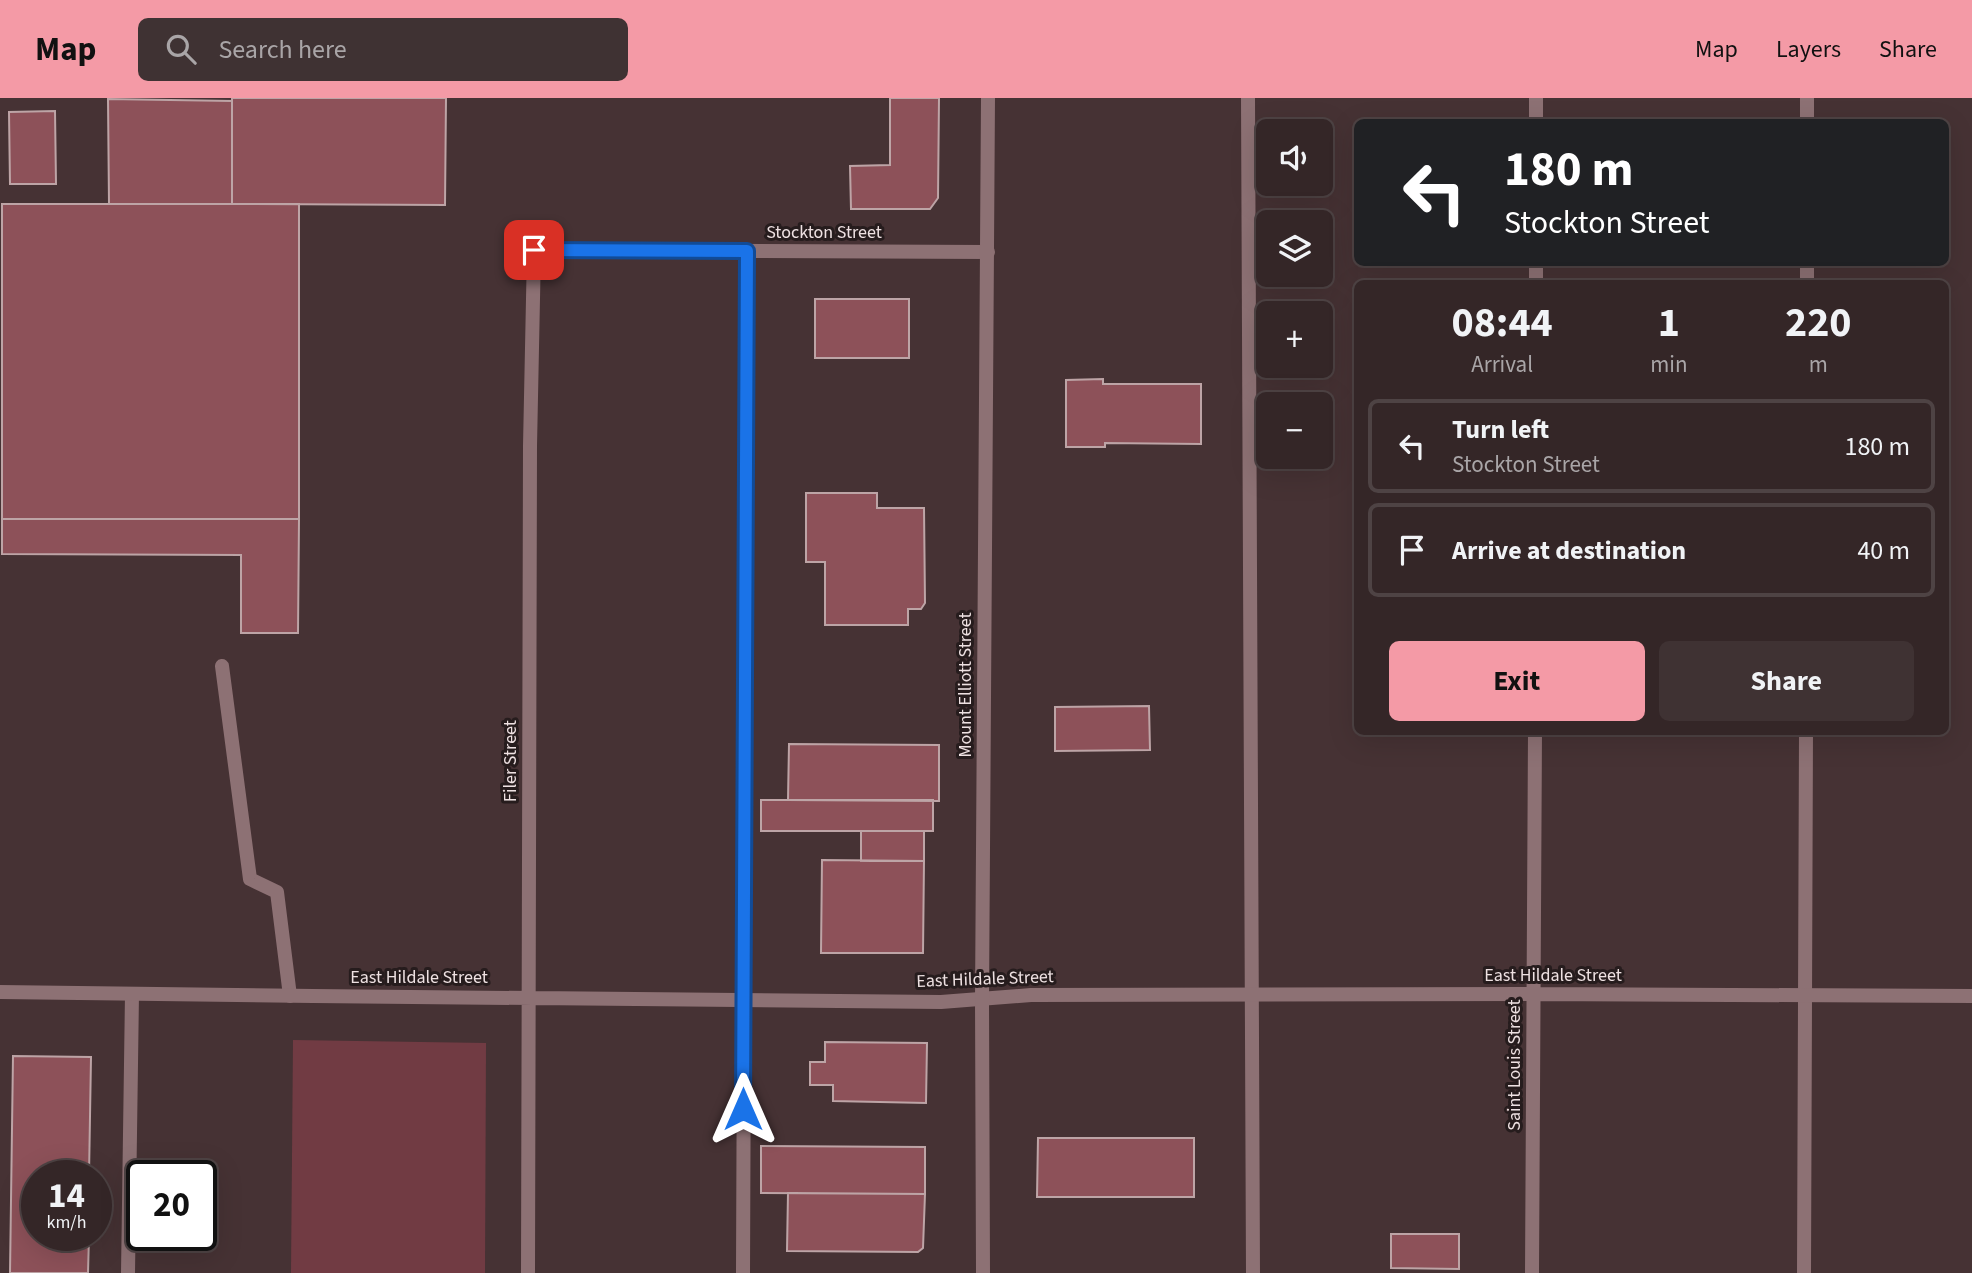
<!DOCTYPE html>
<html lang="en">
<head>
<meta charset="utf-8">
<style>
  body { margin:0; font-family:"Source Sans 3",sans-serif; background:#3f3233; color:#f1f3f6; height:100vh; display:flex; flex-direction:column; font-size:26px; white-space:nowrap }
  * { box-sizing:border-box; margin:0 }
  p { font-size:23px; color:#a9a5a7 }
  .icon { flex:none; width:38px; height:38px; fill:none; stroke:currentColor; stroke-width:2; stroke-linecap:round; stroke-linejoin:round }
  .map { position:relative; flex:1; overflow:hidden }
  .sheet { position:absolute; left:1354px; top:182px; width:595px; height:455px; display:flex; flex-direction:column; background:#342627; border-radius:10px; box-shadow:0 7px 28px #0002,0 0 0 2px #4e4344 }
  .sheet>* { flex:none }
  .banner { position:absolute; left:1354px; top:21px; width:595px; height:147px; border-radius:10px; box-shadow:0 7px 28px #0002,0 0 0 2px #4e4344; background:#202124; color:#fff; overflow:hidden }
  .fabs { position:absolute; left:1256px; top:21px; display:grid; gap:14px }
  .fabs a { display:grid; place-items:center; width:77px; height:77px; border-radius:10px; background:#342627; box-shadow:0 7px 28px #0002,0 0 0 2px #4e4344; font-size:35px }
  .speed { position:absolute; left:21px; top:1062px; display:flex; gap:14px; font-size:35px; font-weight:700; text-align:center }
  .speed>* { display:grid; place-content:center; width:91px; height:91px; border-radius:50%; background:#342627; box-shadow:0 7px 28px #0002,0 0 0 2px #4e4344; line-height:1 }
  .speed small { font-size:18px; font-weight:400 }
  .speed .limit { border:4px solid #111; border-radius:10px; background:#fff; color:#111 }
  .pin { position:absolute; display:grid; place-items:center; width:60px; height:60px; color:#fff; margin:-30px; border-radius:14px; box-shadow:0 4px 10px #0006 }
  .me { position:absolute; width:77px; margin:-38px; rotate:0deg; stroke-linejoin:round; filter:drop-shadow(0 0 5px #0008) }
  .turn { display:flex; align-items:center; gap:24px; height:147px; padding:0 35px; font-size:32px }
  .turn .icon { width:91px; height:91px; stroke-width:2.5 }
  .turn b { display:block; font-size:49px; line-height:60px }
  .eta { display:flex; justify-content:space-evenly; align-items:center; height:119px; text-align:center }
  .eta b { font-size:42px; font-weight:700; line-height:49px }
  .cta { display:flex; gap:14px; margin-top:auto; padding:14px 35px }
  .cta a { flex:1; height:80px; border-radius:10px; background:#f49aa6; color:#111; font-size:28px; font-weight:700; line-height:80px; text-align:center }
  .cta a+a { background:#3f3233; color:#f1f3f6 }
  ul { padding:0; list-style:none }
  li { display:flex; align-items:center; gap:21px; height:94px; margin:0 14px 10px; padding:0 21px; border:4px solid #4e4344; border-radius:10px }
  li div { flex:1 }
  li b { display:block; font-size:26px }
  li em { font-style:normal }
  header { display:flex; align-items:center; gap:42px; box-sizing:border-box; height:98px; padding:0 35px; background:#f49aa6; color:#111 }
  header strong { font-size:33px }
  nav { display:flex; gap:38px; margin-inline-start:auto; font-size:24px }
  .search { width:490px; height:63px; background:#3f3233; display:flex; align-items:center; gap:18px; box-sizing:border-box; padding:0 24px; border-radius:10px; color:#a9a5a7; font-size:26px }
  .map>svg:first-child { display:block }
  .green { fill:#713b43 }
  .building { fill:#8d5159; stroke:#bda4a6; stroke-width:2 }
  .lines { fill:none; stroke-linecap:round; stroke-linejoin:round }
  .service { stroke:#8d7174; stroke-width:14 }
  .minor { stroke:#8d7174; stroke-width:14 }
  .tertiary { stroke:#8d7174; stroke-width:14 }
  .route-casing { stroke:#114b97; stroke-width:18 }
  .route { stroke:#1a73e8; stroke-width:12 }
  .labels { text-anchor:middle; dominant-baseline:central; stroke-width:6; stroke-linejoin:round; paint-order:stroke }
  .street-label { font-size:18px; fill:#eee1e2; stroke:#261c1d }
</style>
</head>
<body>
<header>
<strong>Map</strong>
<div class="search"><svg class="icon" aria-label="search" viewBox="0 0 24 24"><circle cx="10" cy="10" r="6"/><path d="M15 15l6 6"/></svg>Search here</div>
<nav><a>Map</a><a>Layers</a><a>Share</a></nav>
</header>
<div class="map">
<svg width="1972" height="1175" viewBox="0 0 1972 1175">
  <rect width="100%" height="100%" fill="#463234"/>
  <path class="green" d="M 293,942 L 486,945 L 485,1175 L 291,1175 Z"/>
  <path class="building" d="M 232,0 L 446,0 L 445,107 L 232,106 Z
    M 890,0 L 939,0 L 938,100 L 930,111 L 851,111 L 850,68 L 890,67 Z
    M 108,1 L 232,3 L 232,106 L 109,106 Z
    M 55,13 L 56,86 L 10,86 L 9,14 Z
    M 2,106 L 299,106 L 299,421 L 2,421 Z
    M 815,201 L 909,201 L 909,260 L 815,260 Z
    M 1103,281 L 1103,286 L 1201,286 L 1201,346 L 1105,345 L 1105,349 L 1066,349 L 1066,282 Z
    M 806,395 L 877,395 L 877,410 L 924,410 L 925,505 L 921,511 L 908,511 L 908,527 L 825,527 L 825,464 L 806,464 Z
    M 2,421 L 299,421 L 298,535 L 241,535 L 241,457 L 2,456 Z
    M 1149,608 L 1150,652 L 1055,653 L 1055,609 Z
    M 789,646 L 939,647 L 939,703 L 788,702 Z
    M 761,702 L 933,702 L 933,733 L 761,733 Z
    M 861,733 L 924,733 L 924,763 L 861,763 Z
    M 822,762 L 924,763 L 923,855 L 821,855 Z
    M 825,944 L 927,945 L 926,1005 L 833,1003 L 833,987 L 810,987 L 810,964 L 825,964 Z
    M 13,958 L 91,959 L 89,1078 L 37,1078 L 37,1138 L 89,1138 L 88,1175 L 10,1175 Z
    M 1038,1040 L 1194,1040 L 1194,1099 L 1037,1099 Z
    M 761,1048 L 925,1049 L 925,1096 L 761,1095 Z
    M 788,1095 L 925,1096 L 923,1150 L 918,1154 L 787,1153 Z
    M 1391,1136 L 1459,1136 L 1459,1171 L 1391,1170 Z"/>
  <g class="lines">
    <path class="service" d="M 1248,0 L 1253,1175
      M 1807,24 L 1807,0
      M 1807,186 L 1807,164
      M 222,568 L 250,781 L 277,794 L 290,898
      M 128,1175 L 132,896
      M 743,1175 L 747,153
      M 1804,1175 L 1806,634"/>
    <path class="minor" d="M 1536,0 L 1536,24
      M 1536,164 L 1536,186
      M 0,894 L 313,898 L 941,904 L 1031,897 L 1533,896 L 1972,898
      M 528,1175 L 530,348 L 534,152 L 988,154
      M 1532,1175 L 1535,634"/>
    <path class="tertiary" d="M 983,1175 L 982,901 L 988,0"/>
  </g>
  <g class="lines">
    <defs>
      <path id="route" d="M 534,152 L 747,153 L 743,1011"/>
    </defs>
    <use href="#route" class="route-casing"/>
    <use href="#route" class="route"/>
  </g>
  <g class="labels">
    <g class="street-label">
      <text x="824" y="134">Stockton Street</text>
      <text transform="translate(965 587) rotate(-90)">Mount Elliott Street</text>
      <text transform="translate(510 663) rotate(-90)">Filer Street</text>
      <text x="1553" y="877">East Hildale Street</text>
      <text x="419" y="879">East Hildale Street</text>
      <text transform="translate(985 881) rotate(-2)">East Hildale Street</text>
      <text transform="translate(1514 967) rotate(-90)">Saint Louis Street</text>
    </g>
  </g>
</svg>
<div class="fabs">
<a><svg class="icon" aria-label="sound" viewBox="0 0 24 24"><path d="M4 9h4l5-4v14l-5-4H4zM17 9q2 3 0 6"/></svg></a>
<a><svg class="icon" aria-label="layers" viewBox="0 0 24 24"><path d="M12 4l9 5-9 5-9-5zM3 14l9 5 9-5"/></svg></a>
<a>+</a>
<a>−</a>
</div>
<div class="speed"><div>14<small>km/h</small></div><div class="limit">20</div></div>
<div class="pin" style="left:534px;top:152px;background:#d93025"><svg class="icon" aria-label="arrive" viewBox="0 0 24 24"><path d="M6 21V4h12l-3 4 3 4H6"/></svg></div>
<svg class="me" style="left:743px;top:1011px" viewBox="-20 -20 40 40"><path d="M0-17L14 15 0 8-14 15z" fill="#1a73e8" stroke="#fff" stroke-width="4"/></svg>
<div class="banner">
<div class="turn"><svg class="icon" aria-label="left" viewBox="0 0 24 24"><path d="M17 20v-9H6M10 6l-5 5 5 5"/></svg><div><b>180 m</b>Stockton Street</div></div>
</div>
<section class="sheet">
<div class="eta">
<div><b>08:44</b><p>Arrival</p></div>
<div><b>1</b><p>min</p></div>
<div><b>220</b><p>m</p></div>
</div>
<ul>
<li><svg class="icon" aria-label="left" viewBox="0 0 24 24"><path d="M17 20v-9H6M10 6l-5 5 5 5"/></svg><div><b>Turn left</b><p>Stockton Street</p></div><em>180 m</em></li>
<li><svg class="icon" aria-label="arrive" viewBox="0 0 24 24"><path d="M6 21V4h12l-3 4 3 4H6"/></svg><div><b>Arrive at destination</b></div><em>40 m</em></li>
</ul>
<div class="cta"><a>Exit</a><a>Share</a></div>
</section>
</div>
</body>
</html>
